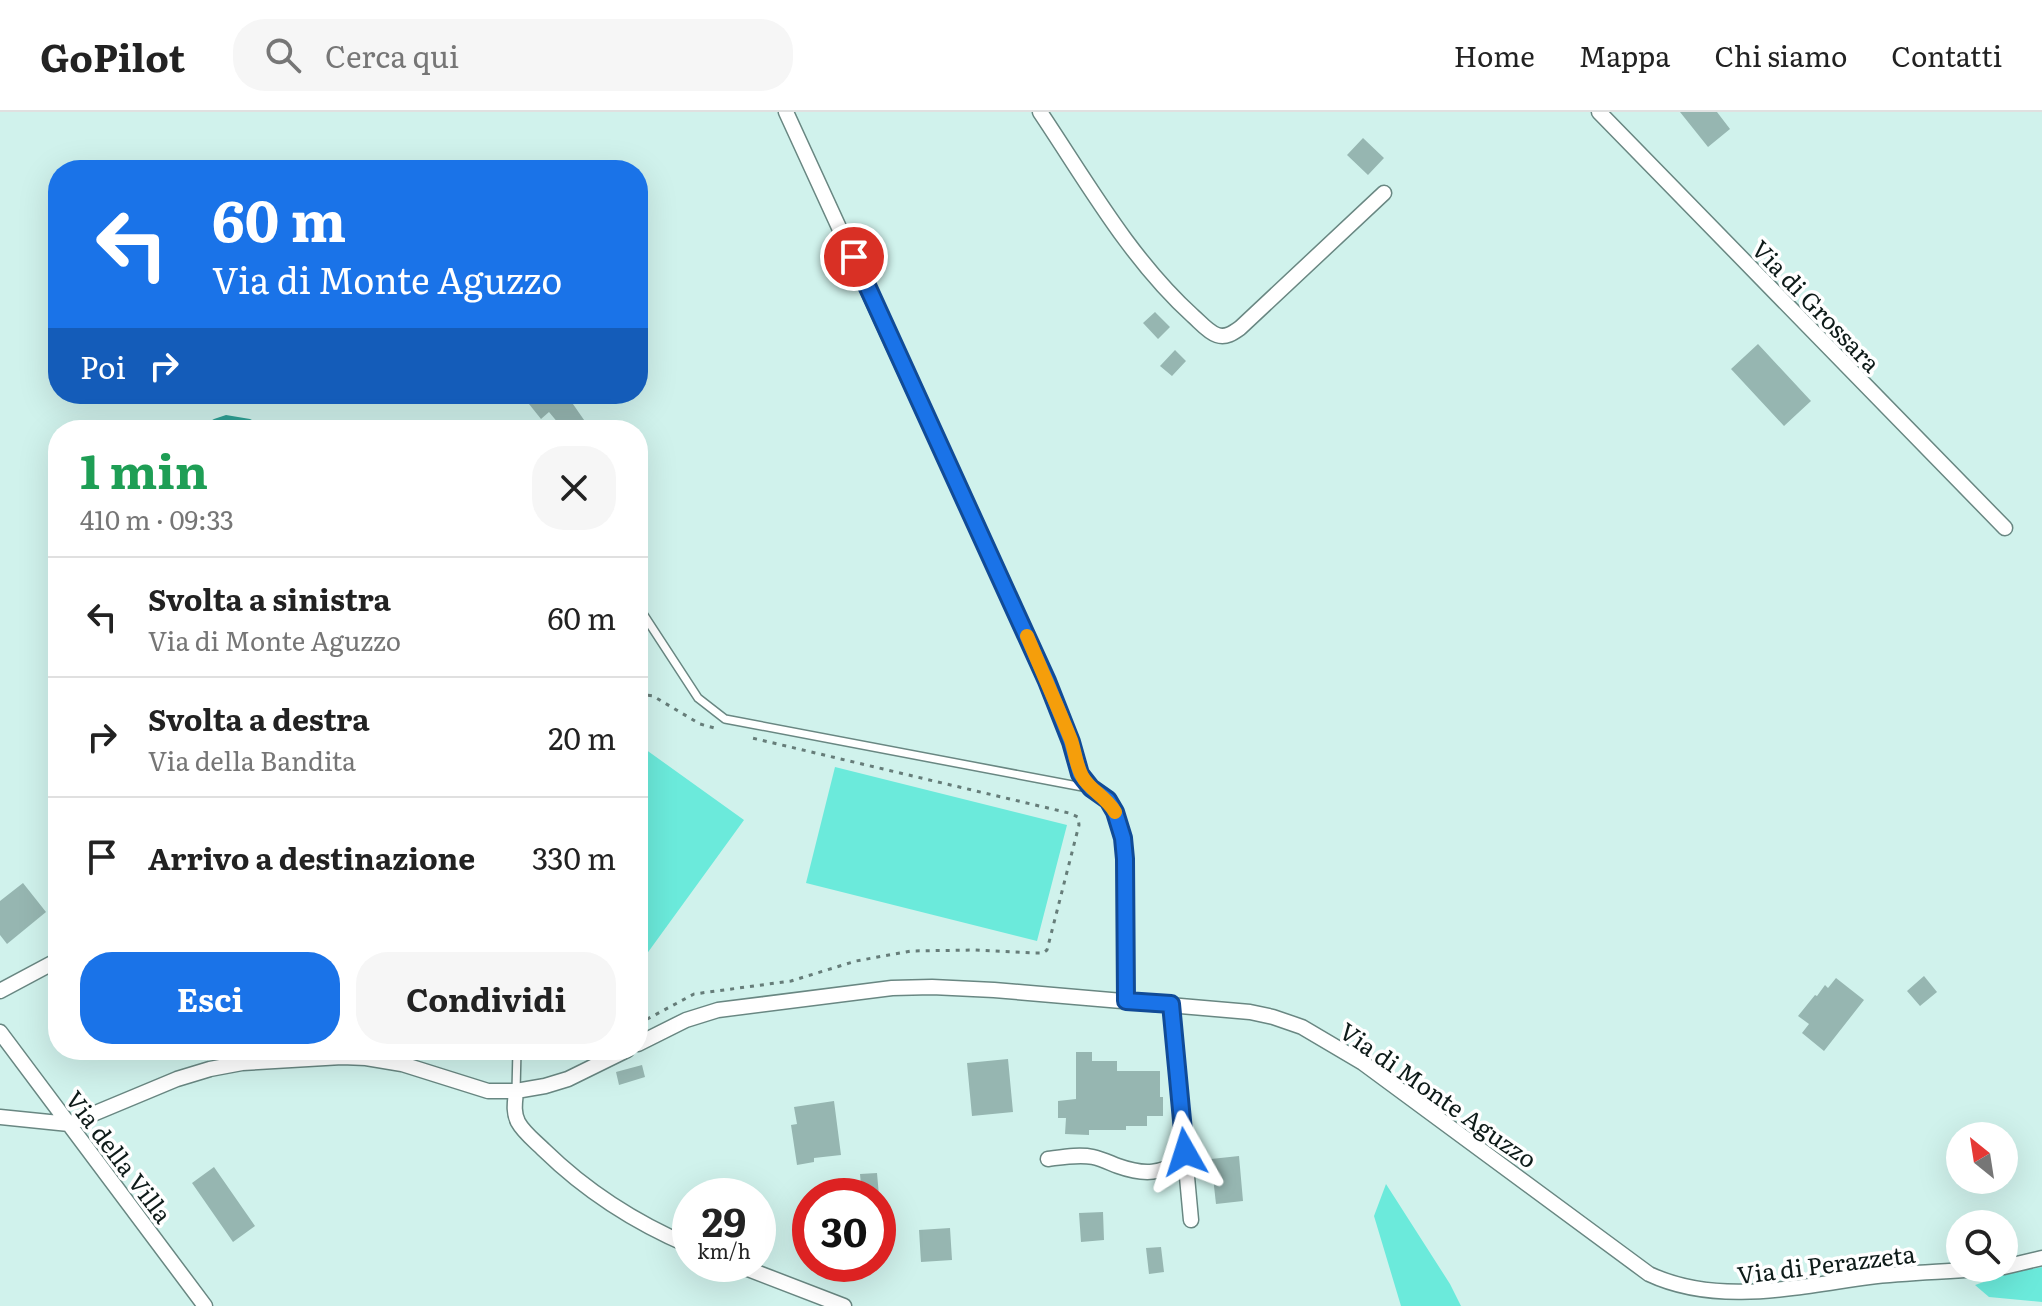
<!DOCTYPE html>
<html lang="it">
<head>
<meta charset="utf-8">
<style>
  body { margin:0; font-family:Literata,serif; background:#f6f6f6; color:#222; height:100vh; display:flex; flex-direction:column; font-size:30px; white-space:nowrap }
  * { box-sizing:border-box; margin:0 }
  p { font-size:26px; color:#767676 }
  .icon { flex:none; width:44px; height:44px; fill:none; stroke:currentColor; stroke-width:2; stroke-linecap:round; stroke-linejoin:round }
  .map { position:relative; flex:1; overflow:hidden }
  .panel { position:absolute; left:48px; top:308px; width:600px; height:640px; display:flex; flex-direction:column; background:#fff; border-radius:32px; box-shadow:0 8px 32px #0002 }
  .panel>* { flex:none }
  .hud { position:absolute; left:48px; top:48px; width:600px; height:244px; border-radius:32px; box-shadow:0 8px 32px #0002; background:#1a73e8; color:#fff; overflow:hidden }
  .needle { width:52px; rotate:330deg }
  .fabs { position:absolute; left:1946px; top:1010px; display:grid; gap:16px }
  .fabs a { display:grid; place-items:center; width:72px; height:72px; border-radius:50%; background:#fff; box-shadow:0 8px 32px #0002; font-size:40px }
  .speed { position:absolute; left:672px; top:1066px; display:flex; gap:16px; font-size:40px; font-weight:700; text-align:center }
  .speed>* { display:grid; place-content:center; width:104px; height:104px; border-radius:50%; background:#fff; box-shadow:0 8px 32px #0002; line-height:1 }
  .speed small { font-size:20px; font-weight:400 }
  .speed .limit { border:12px solid #d22; background:#fff; color:#111 }
  .pin { position:absolute; display:grid; place-items:center; width:68px; height:68px; color:#fff; margin:-34px; border:4px solid #fff; border-radius:50%; box-shadow:0 2px 8px #0007 }
  .me { position:absolute; width:88px; margin:-44px; rotate:354deg; stroke-linejoin:round; filter:drop-shadow(0 0 6px #0008) }
  .turn { display:flex; align-items:center; gap:28px; height:168px; padding:0 32px; font-size:36px }
  .turn .icon { width:104px; height:104px; stroke-width:2.5 }
  .turn b { display:block; font-size:56px; line-height:68px }
  .then { display:flex; align-items:center; height:76px; padding:0 32px; background:#0003; gap:16px; font-size:30px }
  .round { display:grid; place-items:center; flex:none; width:84px; height:84px; border-radius:32px; background:#f6f6f6 }
  .summary { display:flex; align-items:center; justify-content:space-between; height:136px; padding:0 32px }
  h1 { font-size:48px; font-weight:700; line-height:60px; color:#1e9e55 }
  .button { display:flex; gap:16px; margin-top:auto; padding:16px 32px }
  .button a { flex:1; height:92px; border-radius:32px; background:#1a73e8; color:#fff; font-size:32px; font-weight:700; line-height:92px; text-align:center }
  .button a+a { background:#f6f6f6; color:#222 }
  ul { padding:0; list-style:none }
  li { display:flex; align-items:center; gap:24px; height:120px; padding:0 32px; border-top:2px solid #e0e0e0 }
  li div { flex:1 }
  li b { display:block; font-size:30px }
  li em { font-style:normal }
  header { display:flex; align-items:center; gap:48px; box-sizing:border-box; height:112px; padding:0 40px; background:#fff; border-bottom:2px solid #e0e0e0 }
  header strong { font-size:38px }
  nav { display:flex; gap:44px; margin-inline-start:auto; font-size:28px }
  .search { width:560px; height:72px; background:#f6f6f6; display:flex; align-items:center; gap:20px; box-sizing:border-box; padding:0 28px; border-radius:32px; color:#767676; font-size:30px }
  .map>svg:first-child { display:block }
  .green { fill:#6beadb }
  .water { fill:#2fa195 }
  .building { fill:#96b6b1 }
  .lines { fill:none; stroke-linecap:round; stroke-linejoin:round }
  .lane-casing { stroke:#698782; stroke-width:10 }
  .street-casing { stroke:#698782; stroke-width:17 }
  .path { stroke:#667d79; stroke-width:3; stroke-dasharray:4 6; stroke-linecap:butt }
  .lane { stroke:#fff; stroke-width:7 }
  .street { stroke:#fff; stroke-width:14 }
  .route-casing { stroke:#114b97; stroke-width:20 }
  .route { stroke:#1a73e8; stroke-width:14 }
  .slow { stroke:#f59e0b; stroke-width:14 }
  .labels { text-anchor:middle; dominant-baseline:central; stroke-width:7; stroke-linejoin:round; paint-order:stroke }
  .street-label { font-size:24px; fill:#0e1b19; stroke:#fff }
</style>
</head>
<body>
<header>
<strong>GoPilot</strong>
<div class="search"><svg class="icon" aria-label="search" viewBox="0 0 24 24"><circle cx="10" cy="10" r="6"/><path d="M15 15l6 6"/></svg>Cerca qui</div>
<nav><a>Home</a><a>Mappa</a><a>Chi siamo</a><a>Contatti</a></nav>
</header>
<div class="map">
<svg width="2042" height="1194" viewBox="0 0 2042 1194">
  <rect width="100%" height="100%" fill="#d0f2ec"/>
  <path class="green" d="M 638,632 L 744,708 L 638,854 Z
    M 835,655 L 1067,713 L 1037,829 L 806,771 Z
    M 1386,1072 L 1450,1172 L 1461,1194 L 1401,1194 L 1374,1104 Z
    M 2042,1155 L 2042,1190 L 1989,1185 L 1975,1173 L 2010,1161 Z"/>
  <path class="water" d="M 226,303 L 250,307 L 270,318 L 195,318 L 214,307 Z"/>
  <path class="building" d="M 1680,0 L 1717,0 L 1730,17 L 1708,35 Z
    M 1363,26 L 1384,46 L 1368,63 L 1347,43 Z
    M 1155,200 L 1170,215 L 1158,227 L 1143,211 Z
    M 1758,232 L 1811,289 L 1784,314 L 1731,257 Z
    M 1175,238 L 1186,249 L 1172,264 L 1160,254 Z
    M 531,282 L 566,282 L 591,318 L 564,318 L 549,300 L 541,307 L 525,287 Z
    M 23,771 L 46,800 L 7,832 L 0,823 L 0,789 Z
    M 1924,864 L 1937,880 L 1920,894 L 1907,879 Z
    M 1836,866 L 1864,888 L 1824,939 L 1802,921 L 1809,912 L 1798,904 L 1815,883 L 1817,884 L 1825,873 L 1828,876 Z
    M 1076,940 L 1092,940 L 1092,949 L 1117,949 L 1117,959 L 1160,959 L 1160,985 L 1163,985 L 1163,1004 L 1147,1004 L 1147,1014 L 1126,1014 L 1126,1018 L 1089,1018 L 1089,1023 L 1065,1022 L 1066,1006 L 1058,1006 L 1058,989 L 1076,987 Z
    M 1008,947 L 1013,1000 L 972,1004 L 967,951 Z
    M 642,953 L 645,965 L 619,973 L 616,960 Z
    M 834,989 L 841,1043 L 814,1046 L 814,1050 L 797,1053 L 791,1013 L 797,1012 L 794,995 Z
    M 1239,1044 L 1243,1089 L 1216,1092 L 1211,1047 Z
    M 214,1055 L 255,1114 L 233,1130 L 192,1071 Z
    M 877,1061 L 879,1084 L 862,1084 L 860,1062 Z
    M 1103,1100 L 1104,1128 L 1081,1130 L 1079,1101 Z
    M 950,1116 L 952,1148 L 921,1150 L 919,1118 Z
    M 1161,1135 L 1164,1160 L 1149,1162 L 1146,1136 Z"/>
  <g class="lines">
    <defs>
      <path id="lane" d="M 638,494 L 698,586 L 725,607 L 1088,676
        M 516,979 L 517,938"/>
      <path id="street" d="M 786,0 L 1047,569 L 1071,630 L 1080,662 L 1091,676 L 1108,688 L 1115,700 L 1123,726 L 1125,747 L 1126,889
        M 1040,0 C 1087,70 1130,147 1193,204 C 1200,210 1208,220 1217,223 C 1226,226 1233,221 1240,216 L 1384,81
        M 1599,0 L 2005,416
        M 0,879 L 58,848
        M 1171,892 L 1191,1108
        M 0,920 L 205,1194
        M 638,932 L 686,908 L 718,898 L 892,876 L 932,875 L 994,878 L 1250,900 L 1273,905 L 1302,915 L 1363,951 L 1649,1162 C 1717,1194 1796,1175 1869,1165 C 1909,1160 1950,1160 1991,1156
        M 516,979 C 515,990 513,1000 518,1010 C 524,1021 535,1029 544,1038 C 586,1079 636,1111 690,1134
        M 0,1005 L 69,1012 L 177,967 L 210,957 L 242,951 L 342,945 L 366,946 L 402,952 L 488,979 L 516,979 L 545,974 L 568,967 L 627,938
        M 1048,1047 C 1063,1045 1079,1042 1093,1045 C 1102,1047 1110,1051 1118,1054 C 1146,1064 1160,1061 1186,1048
        M 735,1152 L 844,1194
        M 2004,1155 L 2042,1146"/>
    </defs>
    <use href="#lane" class="lane-casing"/>
    <use href="#street" class="street-casing"/>
    <path class="path" d="M 638,582 L 653,584 L 700,612 L 718,617
      M 638,912 L 694,882 L 791,869 L 856,849 L 911,839 L 975,838 L 1034,841 L 1043,841 L 1047,838 L 1079,713 L 1078,705 L 1069,701 L 748,625"/>
    <use href="#lane" class="lane"/>
    <use href="#street" class="street"/>
  </g>
  <g class="lines">
    <defs>
      <path id="route" d="M 854,145 L 1047,569 L 1071,630 L 1080,662 L 1091,676 L 1108,688 L 1115,700 L 1123,726 L 1125,747 L 1126,889 L 1171,892 L 1185,1040"/>
    </defs>
    <use href="#route" class="route-casing"/>
    <use href="#route" class="route"/>
    <path class="slow" d="M 1027,524 C 1042,559 1057,593 1071,628 C 1075,640 1076,653 1082,664 C 1090,679 1105,683 1115,700"/>
  </g>
  <g class="labels">
    <g class="street-label">
      <text transform="translate(1817 193) rotate(46)">Via di Grossara</text>
      <text transform="translate(1439 982) rotate(35)">Via di Monte Aguzzo</text>
      <text transform="translate(120 1044) rotate(53)">Via della Villa</text>
      <text transform="translate(1826 1151) rotate(-7)">Via di Perazzeta</text>
    </g>
  </g>
</svg>
<div class="fabs">
<a><svg class="needle" viewBox="-14 -14 28 28"><path d="M0-13l5 13h-10z" fill="#e53935"/><path d="M0 13l5-13h-10z" fill="#767676"/></svg></a>
<a><svg class="icon" aria-label="search" viewBox="0 0 24 24"><circle cx="10" cy="10" r="6"/><path d="M15 15l6 6"/></svg></a>
</div>
<div class="speed"><div>29<small>km/h</small></div><div class="limit">30</div></div>
<div class="pin" style="left:854px;top:145px;background:#d93025"><svg class="icon" aria-label="arrive" viewBox="0 0 24 24"><path d="M6 21V4h12l-3 4 3 4H6"/></svg></div>
<svg class="me" style="left:1185px;top:1040px" viewBox="-20 -20 40 40"><path d="M0-17L14 15 0 8-14 15z" fill="#1a73e8" stroke="#fff" stroke-width="4"/></svg>
<div class="hud">
<div class="turn"><svg class="icon" aria-label="left" viewBox="0 0 24 24"><path d="M17 20v-9H6M10 6l-5 5 5 5"/></svg><div><b>60 m</b>Via di Monte Aguzzo</div></div>
<div class="then">Poi<svg class="icon" aria-label="right" viewBox="0 0 24 24"><path d="M7 20v-9h11M14 6l5 5-5 5"/></svg></div>
</div>
<section class="panel">
<div class="summary"><div><h1>1 min</h1><p>410 m · 09:33</p></div><a class="round"><svg class="icon" aria-label="close" viewBox="0 0 24 24"><path d="M6 6l12 12M18 6L6 18"/></svg></a></div>
<ul>
<li><svg class="icon" aria-label="left" viewBox="0 0 24 24"><path d="M17 20v-9H6M10 6l-5 5 5 5"/></svg><div><b>Svolta a sinistra</b><p>Via di Monte Aguzzo</p></div><em>60 m</em></li>
<li><svg class="icon" aria-label="right" viewBox="0 0 24 24"><path d="M7 20v-9h11M14 6l5 5-5 5"/></svg><div><b>Svolta a destra</b><p>Via della Bandita</p></div><em>20 m</em></li>
<li><svg class="icon" aria-label="arrive" viewBox="0 0 24 24"><path d="M6 21V4h12l-3 4 3 4H6"/></svg><div><b>Arrivo a destinazione</b></div><em>330 m</em></li>
</ul>
<div class="button"><a>Esci</a><a>Condividi</a></div>
</section>
</div>
</body>
</html>
